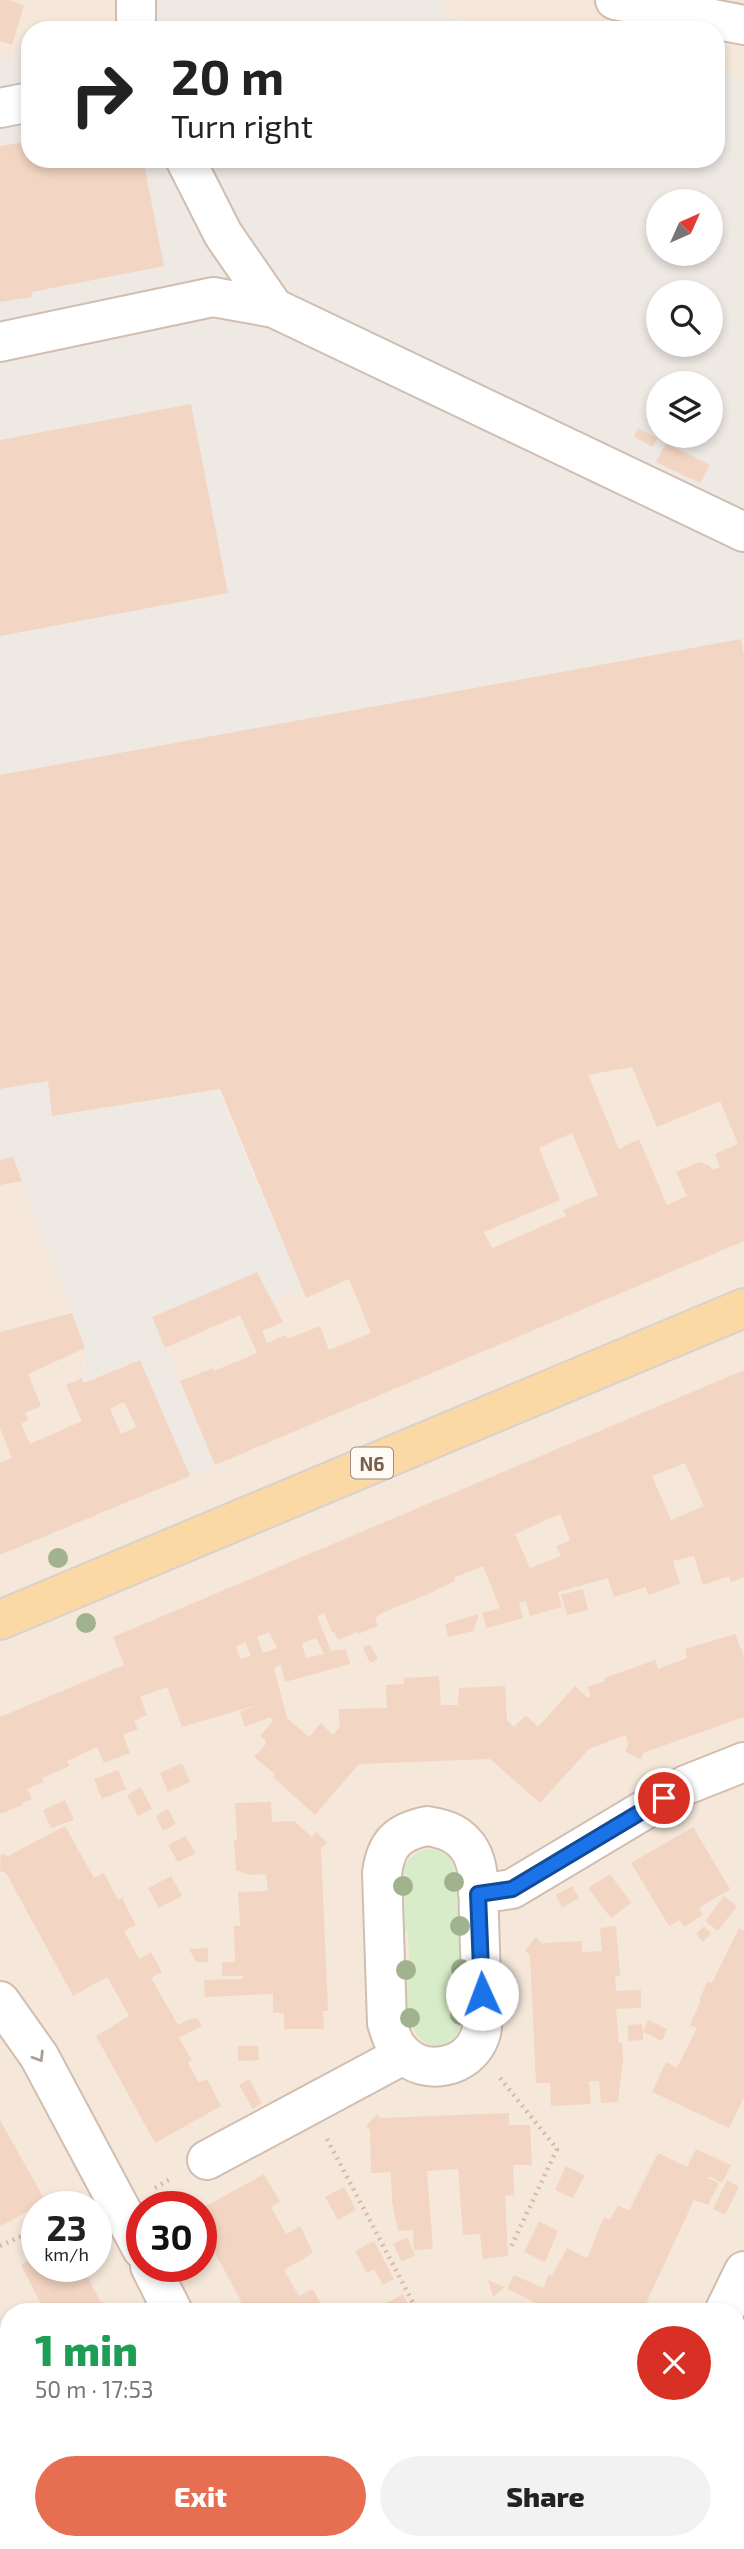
<!DOCTYPE html>
<html lang="en">
<head>
<meta charset="utf-8">
<style>
  body { margin:0; font-family:"Exo 2",sans-serif; background:#f2f2f2; color:#222; height:100vh; display:flex; flex-direction:column; font-size:26px; white-space:nowrap }
  * { box-sizing:border-box; margin:0 }
  p { font-size:23px; color:#767676 }
  .icon { flex:none; width:38px; height:38px; fill:none; stroke:currentColor; stroke-width:2; stroke-linecap:round; stroke-linejoin:round }
  .map { position:relative; flex:1; overflow:hidden }
  .details { position:absolute; left:0px; top:2303px; width:746px; height:247px; display:flex; flex-direction:column; background:#fff; border-radius:28px 28px 0 0; box-shadow:0 4px 10px #0003 }
  .details>* { flex:none }
  .guide { position:absolute; left:21px; top:21px; width:704px; height:147px; border-radius:28px; box-shadow:0 4px 10px #0003; background:#fff; color:#222; overflow:hidden }
  .needle { width:46px; rotate:45deg }
  .fabs { position:absolute; left:646px; top:189px; display:grid; gap:14px }
  .fabs a { display:grid; place-items:center; width:77px; height:77px; border-radius:50%; background:#fff; box-shadow:0 4px 10px #0003; font-size:35px }
  .speed { position:absolute; left:21px; top:2191px; display:flex; gap:14px; font-size:35px; font-weight:700; text-align:center }
  .speed>* { display:grid; place-content:center; width:91px; height:91px; border-radius:50%; background:#fff; box-shadow:0 4px 10px #0003; line-height:1 }
  .speed small { font-size:18px; font-weight:400 }
  .speed .limit { border:10px solid #d22; background:#fff; color:#111 }
  .pin { position:absolute; display:grid; place-items:center; width:60px; height:60px; color:#fff; margin:-30px; border:4px solid #fff; border-radius:50%; box-shadow:0 2px 7px #0007 }
  .me { position:absolute; width:77px; margin:-38px; rotate:358deg; stroke-linejoin:round; filter:drop-shadow(0 0 5px #0008) }
  .turn { display:flex; align-items:center; gap:24px; height:147px; padding:0 35px; font-size:32px }
  .turn .icon { width:91px; height:91px; stroke-width:2.5 }
  .turn b { display:block; font-size:49px; line-height:60px }
  .round { display:grid; place-items:center; flex:none; width:74px; height:74px; border-radius:37px; background:#f2f2f2 }
  .overview { display:flex; align-items:center; justify-content:space-between; height:119px; padding:0 35px }
  h1 { font-size:42px; font-weight:800; line-height:52px; color:#1e9e55 }
  .button { display:flex; gap:14px; margin-top:auto; padding:14px 35px }
  .button a { flex:1; height:80px; border-radius:42px; background:#e76f51; color:#fff; font-size:28px; font-weight:800; line-height:80px; text-align:center }
  .button a+a { background:#f2f2f2; color:#222 }
  .map>svg:first-child { display:block }
  .residential { fill:#f5e8da; fill-rule:evenodd }
  .industrial { fill:#efe9e4; fill-rule:evenodd }
  .green { fill:#d8ecc9 }
  .building { fill:#f3d5c3; fill-rule:evenodd }
  .lines { fill:none; stroke-linecap:round; stroke-linejoin:round }
  .minor-casing { stroke:#d1beb0; stroke-width:42 }
  .major-casing { stroke:#dad1cd; stroke-width:42 }
  .path { stroke:#d9b8a5; stroke-width:4.5; stroke-dasharray:2 5; stroke-linecap:butt }
  .minor { stroke:#fff; stroke-width:38 }
  .major { stroke:#fbd9a5; stroke-width:38 }
  .tree { fill:#a0b28e }
  .oneway { stroke:#af9d94 }
  .route-casing { stroke:#114b97; stroke-width:18 }
  .route { stroke:#1a73e8; stroke-width:12 }
  .labels { text-anchor:middle; dominant-baseline:central; stroke-width:6; stroke-linejoin:round; paint-order:stroke }
  .shield { fill:#fffaf3; stroke:#a28b7f; stroke-width:2 }
  .shield-label { font-size:19px; font-weight:bold; fill:#7a5c4d }
</style>
</head>
<body>
<div class="map">
<svg width="744" height="2549" viewBox="0 0 744 2549">
  <rect width="100%" height="100%" fill="#fdf6ec"/>
  <path class="residential" d="M 0,0 L 162,0 L 151,30 L 30,30 L 30,54 L 0,59 Z
    M 441,0 L 744,0 L 744,78 L 716,71 L 716,30 L 512,30 L 447,17 Z
    M 744,1046 L 744,2549 L 0,2549 L 0,1160 L 13,1157 L 85,1348 L 84,1383 L 140,1359 L 191,1475 L 165,1348 L 152,1317 L 257,1272 L 302,1289 L 204,1054 L 588,1075 ZM 37,2207 L 96,2207 L 96,2266 L 37,2266 ZM 142,2207 L 201,2207 L 201,2266 L 142,2266 ZM 9,2312 L 737,2312 L 737,2541 L 9,2541 Z"/>
  <path class="industrial" d="M 162,0 L 441,0 L 447,17 L 512,30 L 151,30 Z
    M 30,54 L 30,159 L 716,159 L 716,71 L 744,78 L 744,1046 L 588,1075 L 204,1055 L 302,1289 L 271,1302 L 257,1272 L 152,1317 L 215,1465 L 190,1476 L 140,1360 L 84,1383 L 85,1348 L 13,1158 L 0,1160 L 0,59 ZM 658,201 L 710,201 L 710,254 L 658,254 ZM 658,292 L 710,292 L 710,345 L 658,345 ZM 658,383 L 710,383 L 710,436 L 658,436 Z"/>
  <path class="green" d="M 428,1849 C 446,1849 453,1859 456,1876 L 460,1875 L 463,1927 L 459,1928 L 467,2017 L 462,2018 C 460,2051 421,2058 411,2021 L 405,2021 L 402,1964 L 409,1963 L 408,1931 L 400,1931 L 398,1877 L 402,1876 C 402,1862 415,1851 428,1849 Z"/>
  <path class="building" d="M 0,0 L 10,0 L 24,6 L 12,45 L 0,41 Z
    M 30,141 L 30,159 L 143,159 L 164,266 L 32,292 L 32,297 L 0,302 L 0,146 Z
    M 191,404 L 228,593 L 0,636 L 0,440 Z
    M 638,428 L 657,438 L 653,447 L 634,437 Z
    M 666,443 L 710,465 L 700,483 L 656,462 Z
    M 741,639 L 744,656 L 744,1241 L 215,1465 L 180,1381 L 213,1368 L 214,1371 L 257,1353 L 240,1315 L 165,1348 L 152,1317 L 257,1272 L 283,1322 L 262,1331 L 267,1343 L 286,1335 L 287,1339 L 320,1326 L 329,1350 L 371,1333 L 349,1279 L 306,1298 L 220,1089 L 52,1116 L 48,1081 L 0,1089 L 0,775 ZM 632,1067 L 657,1127 L 720,1101 L 738,1144 L 715,1154 L 720,1167 L 712,1170 L 710,1166 L 699,1162 L 676,1172 L 687,1196 L 667,1205 L 639,1139 L 619,1149 L 588,1075 ZM 572,1133 L 598,1195 L 563,1210 L 566,1216 L 492,1248 L 484,1232 L 560,1200 L 539,1148 Z
    M 13,1157 L 22,1181 L 0,1185 L 0,1160 Z
    M 72,1313 L 85,1348 L 28,1374 L 41,1406 L 25,1413 L 28,1420 L 21,1424 L 30,1444 L 82,1421 L 66,1385 L 82,1378 L 84,1383 L 140,1360 L 190,1476 L 0,1555 L 0,1463 L 12,1458 L 0,1428 L 0,1332 ZM 124,1402 L 136,1427 L 121,1434 L 110,1409 Z
    M 744,1370 L 744,1577 L 731,1582 L 729,1576 L 703,1585 L 694,1556 L 673,1561 L 680,1584 L 648,1595 L 646,1587 L 614,1597 L 608,1578 L 558,1592 L 562,1607 L 530,1616 L 526,1601 L 519,1603 L 523,1618 L 487,1628 L 482,1613 L 500,1608 L 483,1566 L 454,1578 L 455,1581 L 428,1594 L 382,1613 L 375,1618 L 378,1626 L 358,1634 L 357,1632 L 338,1640 L 334,1632 L 332,1632 L 324,1613 L 317,1616 L 331,1651 L 346,1649 L 350,1664 L 285,1682 L 281,1665 L 274,1668 L 287,1718 L 309,1737 L 321,1723 L 333,1735 L 340,1727 L 338,1709 L 387,1708 L 386,1685 L 404,1684 L 403,1678 L 439,1676 L 441,1705 L 458,1705 L 459,1688 L 505,1686 L 507,1720 L 514,1727 L 526,1715 L 538,1727 L 575,1686 L 588,1698 L 591,1696 L 588,1687 L 605,1681 L 604,1678 L 655,1660 L 658,1669 L 687,1658 L 685,1649 L 735,1634 L 744,1656 L 744,1717 L 643,1753 L 641,1759 L 625,1752 L 628,1745 L 626,1735 L 589,1749 L 540,1803 L 490,1759 L 359,1764 L 315,1815 L 273,1777 L 275,1774 L 254,1757 L 265,1745 L 266,1741 L 260,1736 L 272,1722 L 271,1717 L 245,1727 L 240,1712 L 257,1705 L 182,1727 L 167,1687 L 140,1697 L 147,1715 L 134,1721 L 138,1729 L 123,1735 L 130,1753 L 104,1763 L 97,1747 L 67,1761 L 70,1766 L 42,1778 L 44,1782 L 27,1789 L 32,1799 L 22,1803 L 23,1805 L 0,1814 L 0,1717 L 124,1665 L 113,1637 ZM 685,1463 L 704,1506 L 671,1520 L 652,1476 ZM 560,1514 L 570,1540 L 556,1546 L 561,1556 L 530,1568 L 515,1534 ZM 269,1632 L 277,1648 L 263,1653 L 257,1637 ZM 316,1638 L 324,1654 L 306,1658 L 302,1644 ZM 245,1642 L 251,1656 L 241,1659 L 236,1647 Z
    M 583,1589 L 588,1610 L 567,1615 L 561,1595 Z
    M 479,1614 L 473,1631 L 448,1637 L 445,1624 Z
    M 370,1644 L 378,1659 L 370,1663 L 363,1648 Z
    M 182,1763 L 190,1782 L 168,1792 L 160,1773 Z
    M 118,1770 L 126,1789 L 102,1799 L 94,1779 Z
    M 141,1787 L 152,1809 L 138,1816 L 127,1795 Z
    M 65,1800 L 74,1820 L 51,1828 L 43,1810 Z
    M 271,1802 L 272,1822 L 294,1821 L 312,1837 L 316,1832 L 327,1842 L 321,1848 L 328,2011 L 323,2011 L 324,2029 L 284,2029 L 284,2013 L 273,2013 L 273,1994 L 205,1997 L 204,1980 L 243,1979 L 243,1976 L 222,1976 L 222,1962 L 235,1962 L 234,1926 L 240,1926 L 238,1892 L 268,1891 L 266,1874 L 250,1875 L 236,1870 L 234,1840 L 237,1840 L 235,1803 Z
    M 168,1809 L 176,1824 L 163,1831 L 156,1816 Z
    M 65,1826 L 94,1878 L 104,1873 L 118,1900 L 122,1898 L 136,1925 L 124,1931 L 139,1959 L 151,1952 L 162,1972 L 151,1978 L 178,2025 L 190,2019 L 198,2018 L 202,2026 L 179,2038 L 192,2060 L 188,2063 L 199,2083 L 207,2079 L 221,2106 L 155,2143 L 96,2036 L 129,2016 L 118,1996 L 107,1977 L 73,1996 L 6,1873 L 0,1871 L 1,1854 L 8,1856 Z
    M 693,1827 L 730,1889 L 699,1908 L 703,1915 L 684,1927 L 680,1920 L 669,1926 L 631,1863 Z
    M 185,1836 L 196,1853 L 178,1862 L 168,1845 Z
    M 610,1874 L 631,1903 L 611,1918 L 588,1888 Z
    M 171,1876 L 182,1896 L 159,1908 L 148,1888 Z
    M 572,1886 L 579,1898 L 562,1908 L 556,1895 Z
    M 724,1896 L 737,1906 L 718,1931 L 705,1921 Z
    M 616,1926 L 620,1976 L 615,1975 L 616,1991 L 641,1990 L 641,2008 L 616,2009 L 619,2043 L 622,2043 L 623,2061 L 618,2102 L 601,2103 L 599,2081 L 589,2081 L 591,2104 L 551,2106 L 550,2083 L 536,2083 L 530,1955 L 525,1950 L 536,1937 L 542,1943 L 582,1941 L 582,1952 L 602,1951 L 600,1928 Z
    M 704,1926 L 711,1934 L 703,1942 L 696,1934 Z
    M 739,1928 L 744,1930 L 744,2097 L 729,2128 L 652,2092 L 666,2062 L 677,2068 L 697,2028 L 690,2025 L 701,2000 L 699,1999 L 708,1981 L 712,1983 Z
    M 208,1948 L 208,1962 L 196,1962 L 189,1949 Z
    M 648,2020 L 667,2029 L 662,2041 L 643,2032 L 643,2040 L 628,2041 L 628,2025 L 642,2024 L 643,2032 Z
    M 238,2046 L 258,2046 L 259,2060 L 238,2061 Z
    M 249,2079 L 262,2103 L 253,2109 L 239,2085 Z
    M 509,2113 L 509,2125 L 530,2125 L 532,2165 L 513,2165 L 514,2195 L 505,2196 L 508,2256 L 483,2259 L 480,2234 L 463,2235 L 458,2169 L 427,2171 L 433,2249 L 414,2250 L 413,2230 L 398,2231 L 392,2202 L 391,2172 L 371,2173 L 370,2130 L 366,2126 L 377,2114 L 381,2118 Z
    M 0,2120 L 46,2202 L 0,2226 Z
    M 696,2149 L 731,2165 L 722,2183 L 709,2176 L 708,2178 L 719,2183 L 708,2205 L 694,2200 L 642,2312 L 551,2312 L 552,2310 L 507,2289 L 514,2275 L 543,2288 L 549,2274 L 552,2276 L 567,2248 L 587,2258 L 604,2217 L 610,2220 L 618,2205 L 629,2211 L 658,2153 L 687,2167 Z
    M 566,2166 L 585,2175 L 573,2198 L 555,2190 Z
    M 264,2174 L 280,2202 L 271,2207 L 286,2234 L 300,2226 L 313,2253 L 284,2270 L 299,2296 L 313,2289 L 325,2312 L 247,2312 L 201,2227 L 201,2209 Z
    M 727,2180 L 739,2187 L 725,2215 L 713,2209 Z
    M 344,2187 L 356,2210 L 338,2220 L 325,2197 Z
    M 539,2221 L 558,2231 L 545,2262 L 524,2252 Z
    M 407,2237 L 415,2255 L 402,2262 L 393,2244 Z
    M 374,2241 L 394,2279 L 383,2285 L 374,2269 L 367,2273 L 355,2251 Z
    M 37,2256 L 37,2266 L 82,2266 L 106,2312 L 45,2312 L 21,2265 Z
    M 488,2280 L 505,2287 L 493,2297 Z
    M 403,2294 L 409,2306 L 398,2312 L 389,2312 L 385,2304 Z
    M 5,2378 L 9,2395 L 9,2445 L 1,2447 L 0,2381 Z
    M 28,2541 L 45,2541 L 47,2549 L 0,2549 Z
    M 99,2541 L 223,2541 L 225,2549 L 155,2549 L 154,2542 L 128,2549 L 102,2549 Z"/>
  <g class="lines">
    <defs>
      <path id="minor" d="M 136,0 L 136,30
        M 615,0 L 744,25
        M 0,108 L 30,102
        M 185,159 L 223,234 L 274,308 L 744,532
        M 0,342 L 213,297 L 274,308
        M 427,1826 C 446,1829 461,1834 471,1852 C 481,1870 478,1897 479,1916 C 480,1951 481,1985 483,2020 C 482,2025 482,2032 480,2036 C 469,2068 425,2077 402,2053 C 393,2044 391,2035 387,2023 L 382,1873 C 386,1843 398,1832 427,1826 Z
        M 478,1894 L 512,1889 L 686,1785 L 744,1762
        M 0,2001 L 39,2056 L 142,2249
        M 207,2160 L 403,2055
        M 150,2266 L 173,2312
        M 724,2312 L 744,2271
        M 0,2503 L 9,2501
        M 293,2541 L 295,2549
        M 713,2541 L 719,2549
        M 467,2549 L 494,2541
        M 645,2549 L 646,2541"/>
      <path id="major" d="M 0,1620 L 744,1308"/>
    </defs>
    <use href="#minor" class="minor-casing"/>
    <use href="#major" class="major-casing"/>
    <path class="path" d="M 500,2078 L 557,2149 L 510,2249
      M 327,2139 L 418,2312
      M 155,2188 L 172,2178
      M 0,2246 L 37,2229
      M 455,2312 L 455,2311"/>
    <use href="#minor" class="minor"/>
    <use href="#major" class="major"/>
  </g>
  <g class="tree">
    <circle cx="58" cy="1558" r="10"/>
    <circle cx="86" cy="1623" r="10"/>
    <circle cx="454" cy="1882" r="10"/>
    <circle cx="403" cy="1886" r="10"/>
    <circle cx="460" cy="1926" r="10"/>
    <circle cx="461" cy="1969" r="10"/>
    <circle cx="406" cy="1970" r="10"/>
    <circle cx="460" cy="2015" r="10"/>
    <circle cx="410" cy="2018" r="10"/>
  </g>
  <defs><path id="oneway-chevron" d="M-2-3.5L2.5 0L-2 3.5" fill="none" stroke-width="1.6" stroke-linecap="round" stroke-linejoin="round" transform="scale(1.75)"/></defs>
  <use class="oneway" href="#oneway-chevron" transform="translate(39 2057) rotate(58)"/>
  <g class="lines">
    <defs>
      <path id="route" d="M 482,1994 L 478,1894 L 512,1889 L 664,1798"/>
    </defs>
    <use href="#route" class="route-casing"/>
    <use href="#route" class="route"/>
  </g>
  <g class="labels">
    <rect class="shield" x="351" y="1447.5" width="42" height="31" rx="5"/>
    <g class="shield-label">
      <text x="372" y="1463">N6</text>
    </g>
  </g>
</svg>
<div class="fabs">
<a><svg class="needle" viewBox="-14 -14 28 28"><path d="M0-13l5 13h-10z" fill="#e53935"/><path d="M0 13l5-13h-10z" fill="#767676"/></svg></a>
<a><svg class="icon" aria-label="search" viewBox="0 0 24 24"><circle cx="10" cy="10" r="6"/><path d="M15 15l6 6"/></svg></a>
<a><svg class="icon" aria-label="layers" viewBox="0 0 24 24"><path d="M12 4l9 5-9 5-9-5zM3 14l9 5 9-5"/></svg></a>
</div>
<div class="speed"><div>23<small>km/h</small></div><div class="limit">30</div></div>
<div class="pin" style="left:664px;top:1798px;background:#d93025"><svg class="icon" aria-label="arrive" viewBox="0 0 24 24"><path d="M6 21V4h12l-3 4 3 4H6"/></svg></div>
<svg class="me" style="left:482px;top:1994px" viewBox="-20 -20 40 40"><circle r="19" fill="#fff"/><path d="M0-13L10 11 0 6-10 11z" fill="#1a73e8"/></svg>
<div class="guide">
<div class="turn"><svg class="icon" aria-label="right" viewBox="0 0 24 24"><path d="M7 20v-9h11M14 6l5 5-5 5"/></svg><div><b>20 m</b>Turn right</div></div>
</div>
<section class="details">
<div class="overview"><div><h1>1 min</h1><p>50 m · 17:53</p></div><a class="round" style="background:#d93025;color:#fff"><svg class="icon" aria-label="close" viewBox="0 0 24 24"><path d="M6 6l12 12M18 6L6 18"/></svg></a></div>
<div class="button"><a>Exit</a><a>Share</a></div>
</section>
</div>
</body>
</html>
